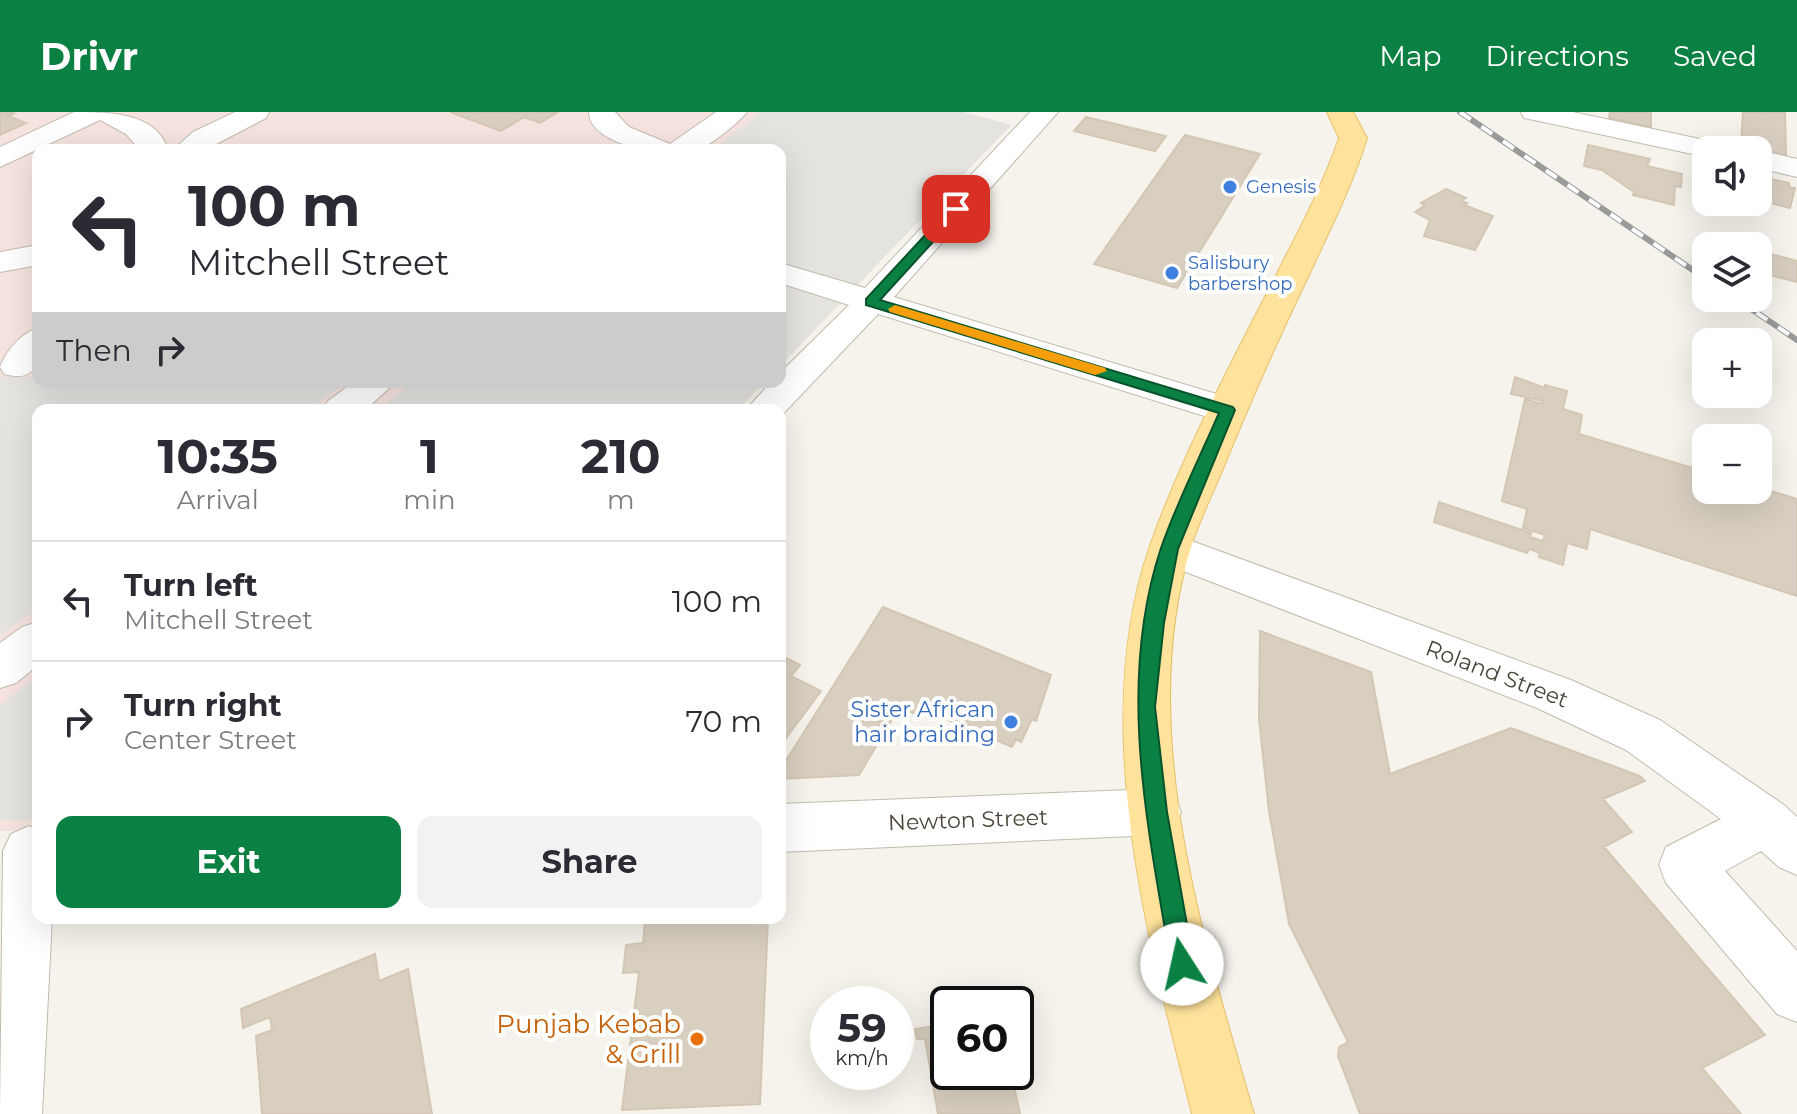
<!DOCTYPE html>
<html lang="en">
<head>
<meta charset="utf-8">
<style>
  body { margin:0; font-family:Montserrat,sans-serif; background:#f2f2f3; color:#2b2b33; height:100vh; display:flex; flex-direction:column; font-size:30px; white-space:nowrap }
  * { box-sizing:border-box; margin:0 }
  p { font-size:26px; color:#7c7c81 }
  .icon { flex:none; width:44px; height:44px; fill:none; stroke:currentColor; stroke-width:2; stroke-linecap:round; stroke-linejoin:round }
  .map { position:relative; flex:1; overflow:hidden }
  .panel { position:absolute; left:32px; top:292px; width:754px; height:520px; display:flex; flex-direction:column; background:#fff; border-radius:16px; box-shadow:0 8px 32px #0002 }
  .panel>* { flex:none }
  .banner { position:absolute; left:32px; top:32px; width:754px; height:244px; border-radius:16px; box-shadow:0 8px 32px #0002; background:#fff; color:#2b2b33; overflow:hidden }
  .controls { position:absolute; left:1692px; top:24px; display:grid; gap:16px }
  .controls a { display:grid; place-items:center; width:80px; height:80px; border-radius:16px; background:#fff; box-shadow:0 8px 32px #0002; font-size:40px }
  .speed { position:absolute; left:810px; top:874px; display:flex; gap:16px; font-size:40px; font-weight:700; text-align:center }
  .speed>* { display:grid; place-content:center; width:104px; height:104px; border-radius:50%; background:#fff; box-shadow:0 8px 32px #0002; line-height:1 }
  .speed small { font-size:20px; font-weight:400 }
  .speed .limit { border:4px solid #111; border-radius:12px; background:#fff; color:#111 }
  .pin { position:absolute; display:grid; place-items:center; width:68px; height:68px; color:#fff; margin:-34px; border-radius:16px; box-shadow:0 4px 12px #0006 }
  .me { position:absolute; width:88px; margin:-44px; rotate:350deg; stroke-linejoin:round; filter:drop-shadow(0 0 6px #0008) }
  .turn { display:flex; align-items:center; gap:28px; height:168px; padding:0 24px; font-size:36px }
  .turn .icon { width:104px; height:104px; stroke-width:2.5 }
  .turn b { display:block; font-size:56px; line-height:68px }
  .then { display:flex; align-items:center; height:76px; padding:0 24px; background:#0003; gap:16px; font-size:30px }
  .eta { display:flex; justify-content:space-evenly; align-items:center; height:136px; text-align:center }
  .eta b { font-size:48px; font-weight:700; line-height:56px }
  .cta { display:flex; gap:16px; margin-top:auto; padding:16px 24px }
  .cta a { flex:1; height:92px; border-radius:16px; background:#0b8043; color:#fff; font-size:32px; font-weight:700; line-height:92px; text-align:center }
  .cta a+a { background:#f2f2f3; color:#2b2b33 }
  ul { padding:0; list-style:none }
  li { display:flex; align-items:center; gap:24px; height:120px; padding:0 24px; border-top:2px solid #e1e1e2 }
  li div { flex:1 }
  li b { display:block; font-size:30px }
  li em { font-style:normal }
  header { display:flex; align-items:center; gap:48px; box-sizing:border-box; height:112px; padding:0 40px; background:#0b8043; color:#fff }
  header strong { font-size:38px }
  nav { display:flex; gap:44px; margin-inline-start:auto; font-size:28px }
  .map>svg:first-child { display:block }
  .medical { fill:#f6e3e0 }
  .parking { fill:#e5e3e0 }
  .building { fill:#d8cfc1; stroke:#d3c7b4; stroke-width:2 }
  .lines { fill:none; stroke-linecap:round; stroke-linejoin:round }
  .minor-casing { stroke:#c2bbae; stroke-width:2 }
  .major-casing { stroke:#e6c16a; stroke-width:2 }
  .minor { fill:#fff; fill-rule:evenodd }
  .major { fill:#ffe39c; fill-rule:evenodd }
  .rail-casing { stroke:#9a9a9a; stroke-width:6 }
  .rail { stroke:#fff; stroke-width:4; stroke-dasharray:13; stroke-linecap:butt }
  .route { fill:#0b8043; stroke:#07532c; stroke-width:2 }
  .slow { fill:#f59e0b }
  .shop-dot { fill:#3f7fe0; stroke:#fff; stroke-width:3 }
  .food-dot { fill:#e8710a; stroke:#fff; stroke-width:3 }
  .labels { text-anchor:middle; dominant-baseline:central; stroke-width:8; stroke-linejoin:round; paint-order:stroke }
  .far-shop-label { font-size:18px; fill:#366cbe; stroke:#fff; text-anchor:start }
  .street-label { font-size:22px; fill:#4b4439; stroke:#fff }
  .shop-label { font-size:22px; fill:#366cbe; stroke:#fff; text-anchor:end }
  .near-food-label { font-size:26px; fill:#c56008; stroke:#fff; text-anchor:end }
</style>
</head>
<body>
<header>
<strong>Drivr</strong>
<nav><a>Map</a><a>Directions</a><a>Saved</a></nav>
</header>
<div class="map">
<svg width="1797" height="1002" viewBox="0 0 1797 1002">
  <rect width="100%" height="100%" fill="#f6f3ec"/>
  <path class="medical" d="M 0,0 L 963,0 L 1011,13 L 780,254 L 780,38 L 38,38 L 38,270 L 764,270 L 738,298 L 38,298 L 38,719 L 0,719 Z"/>
  <path class="parking" d="M 761,0 L 963,0 L 1011,13 L 780,254 L 780,38 L 712,38 Z
    M 0,265 L 38,265 L 38,270 L 347,270 L 308,298 L 38,298 L 38,496 L 0,524 Z
    M 414,270 L 764,270 L 738,298 L 378,298 Z
    M 38,563 L 38,708 L 0,708 L 0,593 Z"/>
  <path class="building" d="M 0,0 L 15,1 L 8,4 L 26,11 L 0,23 Z
    M 450,0 L 558,0 L 540,11 L 524,5 L 501,19 Z
    M 1610,0 L 1651,0 L 1651,15 L 1609,6 Z
    M 1743,0 L 1785,0 L 1786,43 L 1741,34 Z
    M 1086,5 L 1166,24 L 1155,39 L 1074,19 Z
    M 1185,23 L 1260,42 L 1177,176 L 1094,152 Z
    M 1588,33 L 1650,47 L 1647,54 L 1682,62 L 1681,75 L 1675,74 L 1674,93 L 1633,83 L 1634,80 L 1602,58 L 1584,54 Z
    M 1758,64 L 1789,71 L 1789,75 L 1795,76 L 1790,96 L 1758,88 Z
    M 1446,77 L 1466,86 L 1461,89 L 1467,91 L 1464,93 L 1493,104 L 1475,138 L 1424,124 L 1430,108 L 1415,100 L 1425,93 L 1421,91 Z
    M 1758,139 L 1797,149 L 1797,170 L 1758,160 Z
    M 1515,265 L 1545,276 L 1545,273 L 1567,279 L 1563,297 L 1582,303 L 1579,322 L 1706,360 L 1706,378 L 1758,375 L 1797,387 L 1797,484 L 1590,417 L 1587,437 L 1567,431 L 1563,453 L 1539,445 L 1540,441 L 1529,437 L 1527,441 L 1434,410 L 1439,390 L 1531,421 L 1530,425 L 1543,429 L 1545,423 L 1523,416 L 1527,397 L 1502,389 L 1525,287 L 1542,292 L 1543,289 L 1511,282 Z
    M 883,495 L 1051,563 L 1036,609 L 1032,607 L 1021,630 L 1016,627 L 1012,635 L 918,595 L 915,602 L 900,594 L 859,663 L 780,667 L 780,658 Z
    M 1260,519 L 1371,560 L 1390,662 L 1511,616 L 1640,664 L 1645,669 L 1603,687 L 1632,720 L 1604,735 L 1765,923 L 1702,956 L 1741,1002 L 1360,1002 L 1338,944 L 1339,935 L 1348,930 L 1289,812 L 1269,699 L 1259,607 Z
    M 786,546 L 800,553 L 791,564 L 821,579 L 780,634 L 780,553 Z
    M 768,806 L 760,992 L 622,998 L 639,860 L 623,861 L 626,833 L 643,831 L 645,808 Z
    M 375,842 L 379,869 L 408,857 L 432,1002 L 262,1002 L 256,924 L 272,918 L 270,905 L 243,916 L 241,897 Z
    M 948,912 L 948,960 L 1011,960 L 1020,1002 L 938,1002 L 925,927 L 917,927 L 915,917 Z"/>
  <g class="lines">
    <defs>
      <path id="minor" d="M 74,0 C 108,0 157,0 168,38 L 140,38 L 126,22 L 100,8 L 0,55 L 0,35 Z
        M 235,0 L 269,0 L 266,6 L 205,38 L 173,38 L 193,20 Z
        M 589,0 L 615,0 L 629,15 L 670,32 L 716,0 L 747,0 C 741,9 708,35 698,38 C 672,46 589,35 589,0 Z
        M 1030,0 L 1058,0 L 894,185 L 1240,289 L 1246,298 L 1240,307 L 1227,310 L 1214,307 L 878,202 L 780,305 L 780,298 L 746,298 L 771,270 L 780,270 L 780,261 L 849,193 L 780,171 L 780,151 L 865,176 Z
        M 1521,0 L 1573,0 L 1714,30 L 1724,32 L 1728,38 L 1706,38 L 1706,45 L 1534,8 L 1524,6 Z
        M 1758,38 L 1797,47 L 1797,65 L 1758,56 Z
        M 38,133 L 38,153 L 0,160 L 0,140 Z
        M 38,216 C 38,243 43,272 4,262 L 0,255 C 6,239 21,221 38,216 Z
        M 354,270 L 396,270 L 365,298 L 322,298 L 328,289 Z
        M 1170,421 L 1571,568 L 1660,608 L 1784,693 L 1797,705 L 1797,763 L 1779,755 L 1761,739 L 1725,759 L 1797,839 L 1797,910 L 1777,902 L 1666,771 L 1659,753 L 1666,735 L 1721,707 L 1626,638 L 1537,596 L 1155,448 L 1149,437 L 1155,426 Z
        M 38,510 L 38,553 L 16,571 L 0,576 L 0,531 L 22,515 Z
        M 1156,677 L 1174,683 L 1181,700 L 1174,717 L 1156,723 L 780,740 L 780,692 Z
        M 29,714 L 38,718 L 38,806 L 52,806 L 42,1002 L 0,1002 L 3,739 L 11,722 Z"/>
      <path id="major" d="M 1327,0 L 1353,0 L 1367,26 C 1352,75 1329,119 1308,165 C 1277,229 1249,293 1222,359 C 1212,383 1200,407 1192,432 C 1134,612 1203,827 1254,1002 L 1192,1002 C 1148,826 1087,610 1151,431 C 1183,341 1230,254 1273,169 C 1297,122 1322,76 1339,26 Z"/>
    </defs>
    <use href="#minor" class="minor-casing"/>
    <use href="#major" class="major-casing"/>
    <use href="#minor" class="minor"/>
    <use href="#major" class="major"/>
    <defs>
      <path id="rail" d="M 1460,0 L 1706,167
        M 1735,186 L 1797,228"/>
    </defs>
    <use href="#rail" class="rail-casing"/>
    <use href="#rail" class="rail"/>
  </g>
  <path class="route" d="M 952,94 L 963,97 L 880,188 L 1233,295 L 1235,298 L 1178,437 L 1164,511 L 1155,595 L 1167,700 L 1194,852 L 1190,860 L 1182,864 L 1174,860 L 1171,852 C 1148,715 1116,572 1161,436 C 1177,390 1200,345 1219,301 L 866,193 L 866,187 Z"/>
  <path class="slow" d="M 895,193 L 1105,256 L 1107,259 L 1095,263 L 890,200 L 888,197 Z"/>
  <g class="shop-dot">
    <circle cx="1230" cy="75" r="8"/>
    <circle cx="1172" cy="161" r="8"/>
    <circle cx="1011" cy="610" r="8"/>
  </g>
  <circle class="food-dot" cx="697" cy="927" r="8"/>
  <g class="labels">
    <g class="far-shop-label">
      <text x="1246" y="75">Genesis</text>
      <text x="1188" y="151">Salisbury<tspan x="1188" dy="21">barbershop</tspan></text>
    </g>
    <g class="street-label">
      <text transform="translate(1497 562) rotate(21)">Roland Street</text>
      <text transform="translate(968 708) rotate(-2)">Newton Street</text>
    </g>
    <g class="shop-label">
      <text x="995" y="597">Sister African<tspan x="995" dy="25">hair braiding</tspan></text>
    </g>
    <g class="near-food-label">
      <text x="681" y="912">Punjab Kebab<tspan x="681" dy="30">&amp; Grill</tspan></text>
    </g>
  </g>
</svg>
<div class="controls">
<a><svg class="icon" aria-label="sound" viewBox="0 0 24 24"><path d="M4 9h4l5-4v14l-5-4H4zM17 9q2 3 0 6"/></svg></a>
<a><svg class="icon" aria-label="layers" viewBox="0 0 24 24"><path d="M12 4l9 5-9 5-9-5zM3 14l9 5 9-5"/></svg></a>
<a>+</a>
<a>−</a>
</div>
<div class="speed"><div>59<small>km/h</small></div><div class="limit">60</div></div>
<div class="pin" style="left:956px;top:97px;background:#d93025"><svg class="icon" aria-label="arrive" viewBox="0 0 24 24"><path d="M6 21V4h12l-3 4 3 4H6"/></svg></div>
<svg class="me" style="left:1182px;top:852px" viewBox="-20 -20 40 40"><circle r="19" fill="#fff"/><path d="M0-13L10 11 0 6-10 11z" fill="#0b8043"/></svg>
<div class="banner">
<div class="turn"><svg class="icon" aria-label="left" viewBox="0 0 24 24"><path d="M17 20v-9H6M10 6l-5 5 5 5"/></svg><div><b>100 m</b>Mitchell Street</div></div>
<div class="then">Then<svg class="icon" aria-label="right" viewBox="0 0 24 24"><path d="M7 20v-9h11M14 6l5 5-5 5"/></svg></div>
</div>
<section class="panel">
<div class="eta">
<div><b>10:35</b><p>Arrival</p></div>
<div><b>1</b><p>min</p></div>
<div><b>210</b><p>m</p></div>
</div>
<ul>
<li><svg class="icon" aria-label="left" viewBox="0 0 24 24"><path d="M17 20v-9H6M10 6l-5 5 5 5"/></svg><div><b>Turn left</b><p>Mitchell Street</p></div><em>100 m</em></li>
<li><svg class="icon" aria-label="right" viewBox="0 0 24 24"><path d="M7 20v-9h11M14 6l5 5-5 5"/></svg><div><b>Turn right</b><p>Center Street</p></div><em>70 m</em></li>
</ul>
<div class="cta"><a>Exit</a><a>Share</a></div>
</section>
</div>
</body>
</html>
